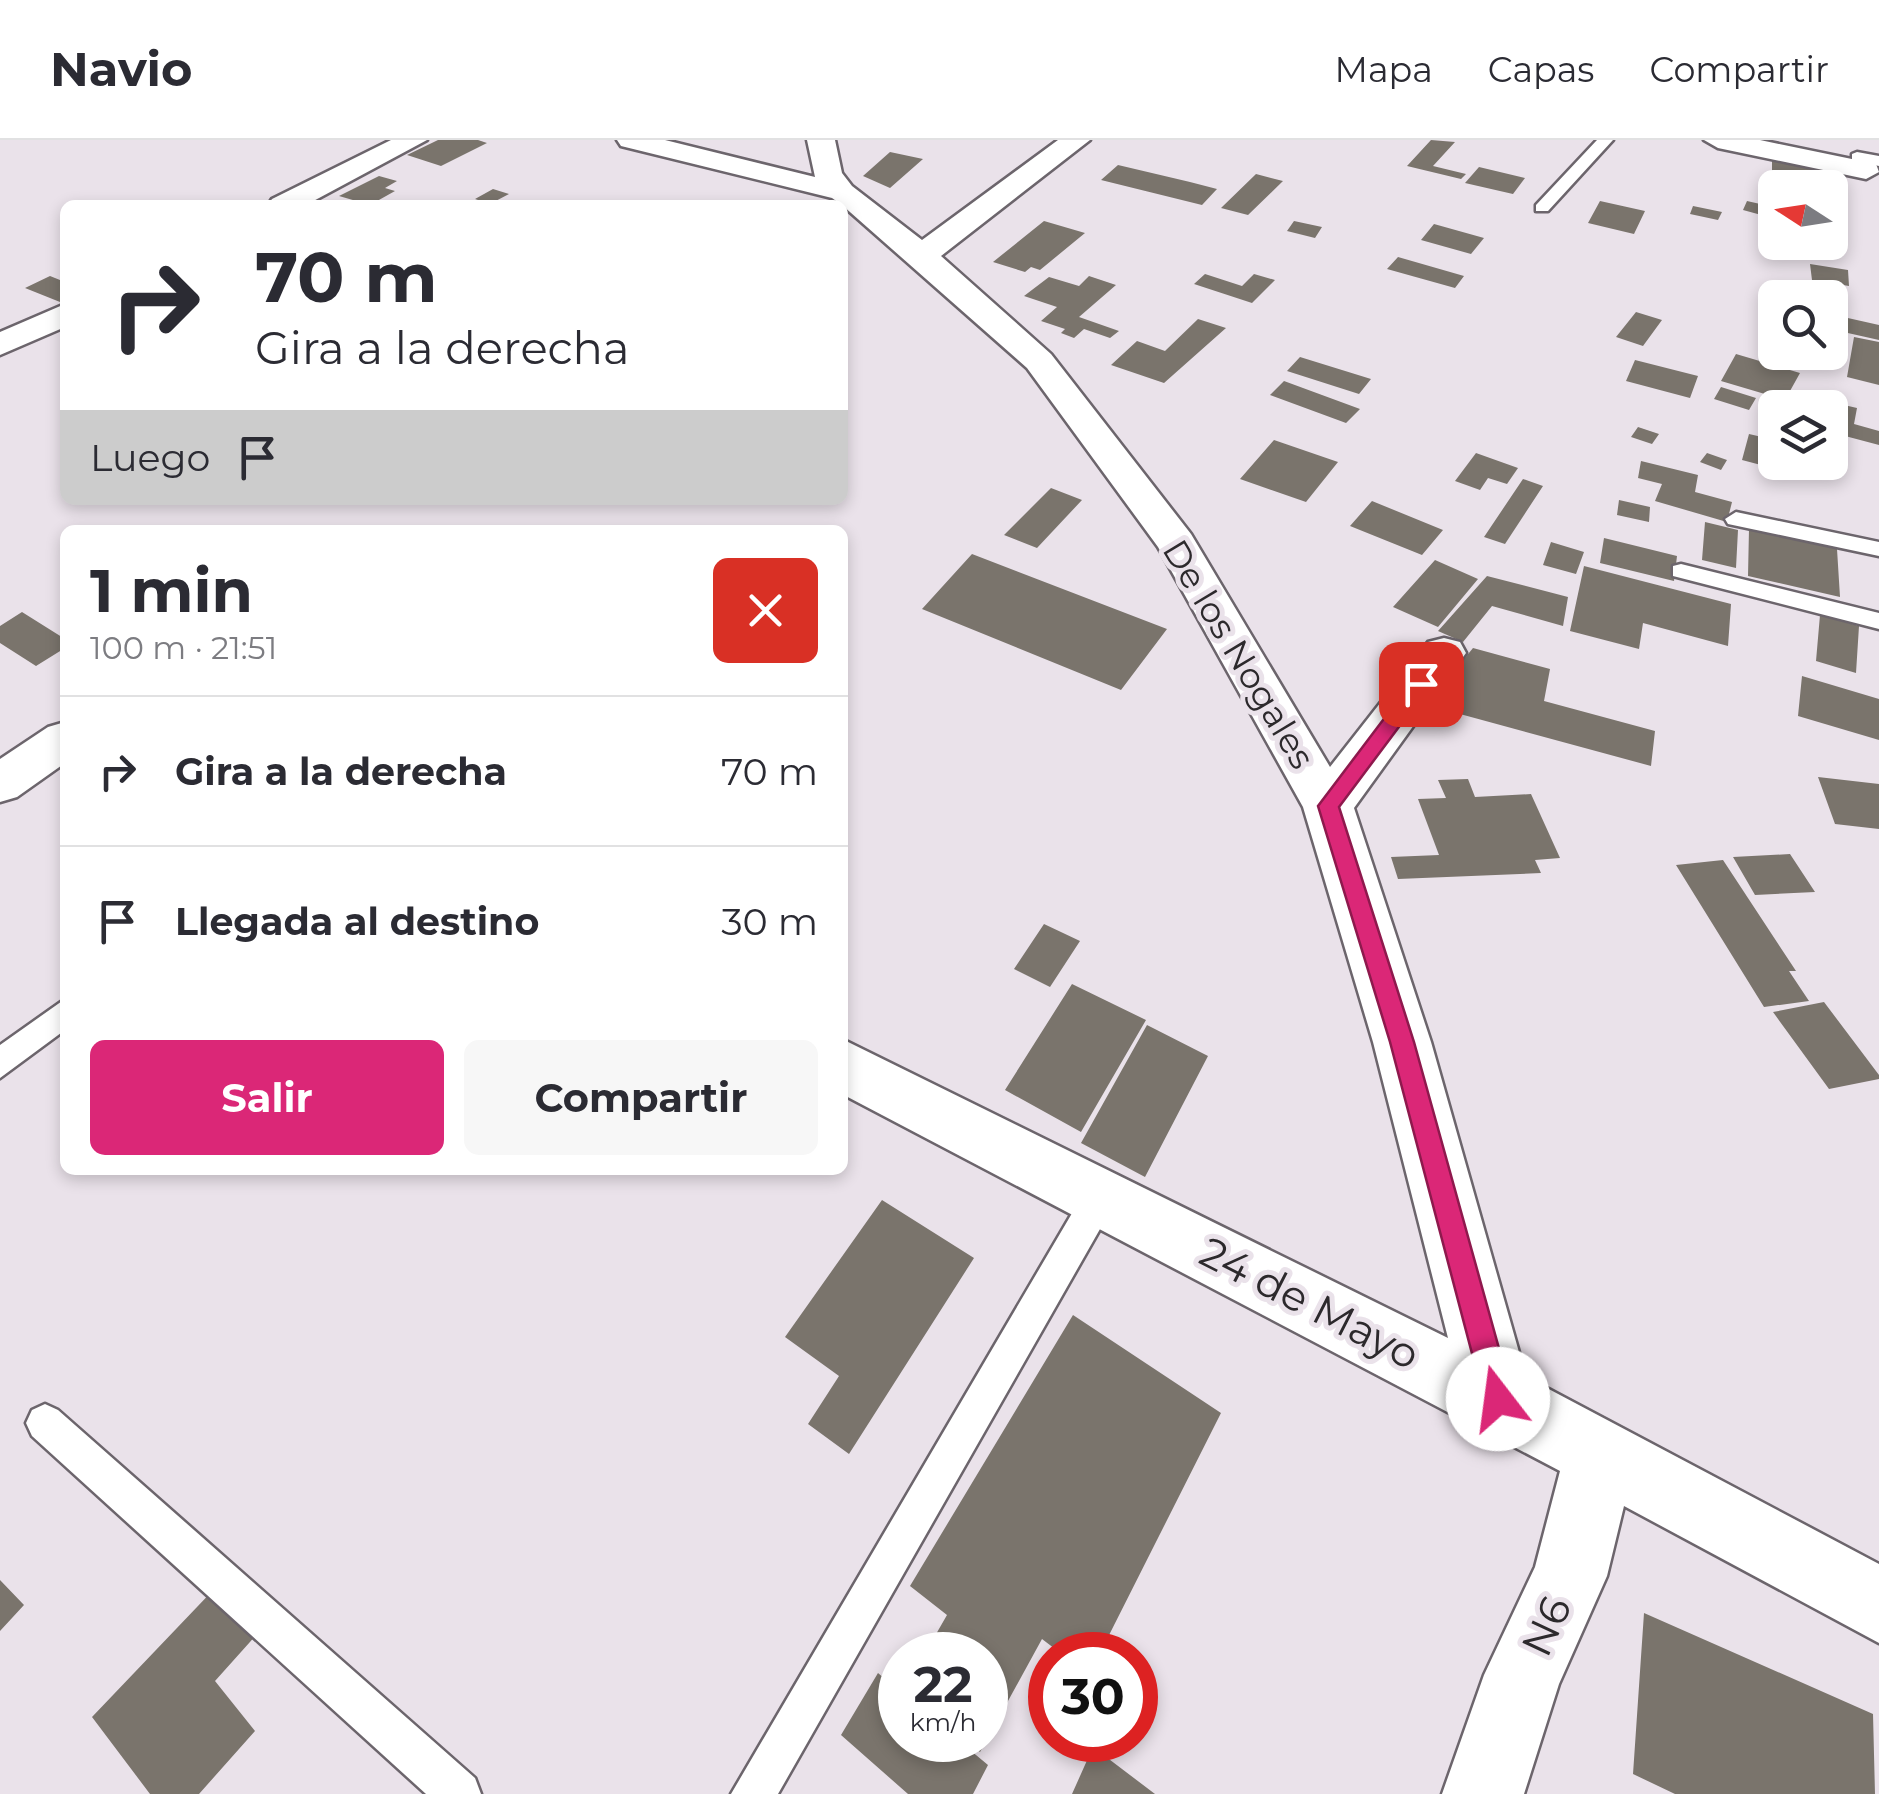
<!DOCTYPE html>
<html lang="es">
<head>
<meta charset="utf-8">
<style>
  body { margin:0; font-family:Montserrat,sans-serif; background:#f7f7f7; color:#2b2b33; height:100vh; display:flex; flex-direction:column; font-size:38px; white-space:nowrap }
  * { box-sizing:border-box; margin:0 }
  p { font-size:32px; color:#7c7c81 }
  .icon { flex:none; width:55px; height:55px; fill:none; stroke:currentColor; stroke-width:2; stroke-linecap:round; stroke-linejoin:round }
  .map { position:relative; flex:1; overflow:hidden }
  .drawer { position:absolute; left:60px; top:385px; width:788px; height:650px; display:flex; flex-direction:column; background:#fff; border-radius:15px; box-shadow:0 5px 15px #0003 }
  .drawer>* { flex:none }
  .top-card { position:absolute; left:60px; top:60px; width:788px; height:305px; border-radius:15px; box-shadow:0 5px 15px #0003; background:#fff; color:#2b2b33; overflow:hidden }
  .needle { width:65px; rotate:282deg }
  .buttons { position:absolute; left:1758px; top:30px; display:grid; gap:20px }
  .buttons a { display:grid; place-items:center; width:90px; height:90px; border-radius:15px; background:#fff; box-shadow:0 5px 15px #0003; font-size:50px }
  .speed { position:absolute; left:878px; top:1492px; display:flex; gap:20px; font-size:50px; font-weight:700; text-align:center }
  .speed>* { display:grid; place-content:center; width:130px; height:130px; border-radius:50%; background:#fff; box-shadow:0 5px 15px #0003; line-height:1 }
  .speed small { font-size:25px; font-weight:400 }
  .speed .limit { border:15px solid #d22; background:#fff; color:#111 }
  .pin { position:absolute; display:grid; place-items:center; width:85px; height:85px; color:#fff; margin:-42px; border-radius:20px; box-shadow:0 5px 15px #0006 }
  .me { position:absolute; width:110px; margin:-55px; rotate:345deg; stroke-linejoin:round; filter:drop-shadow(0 0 8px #0008) }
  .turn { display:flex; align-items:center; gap:35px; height:210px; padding:0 30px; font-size:45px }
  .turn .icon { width:130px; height:130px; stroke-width:2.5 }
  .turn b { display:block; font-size:70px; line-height:85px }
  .then { display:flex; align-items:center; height:95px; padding:0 30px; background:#0003; gap:20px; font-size:38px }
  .round { display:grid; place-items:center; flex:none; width:105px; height:105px; border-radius:15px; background:#f7f7f7 }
  .head { display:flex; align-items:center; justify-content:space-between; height:170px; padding:0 30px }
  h1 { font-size:60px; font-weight:700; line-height:75px }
  .action { display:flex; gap:20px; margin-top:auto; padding:20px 30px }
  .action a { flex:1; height:115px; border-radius:15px; background:#db2777; color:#fff; font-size:40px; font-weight:700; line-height:115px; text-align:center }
  .action a+a { background:#f7f7f7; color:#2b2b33 }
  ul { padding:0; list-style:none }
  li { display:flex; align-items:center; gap:30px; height:150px; padding:0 30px; border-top:2px solid #e1e1e2 }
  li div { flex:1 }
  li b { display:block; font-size:38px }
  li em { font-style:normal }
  header { display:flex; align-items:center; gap:60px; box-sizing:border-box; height:140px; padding:0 50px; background:#fff; border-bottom:2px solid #e1e1e2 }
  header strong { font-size:48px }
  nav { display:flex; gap:55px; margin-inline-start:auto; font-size:35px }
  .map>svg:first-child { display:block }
  .building { fill:#7a746c }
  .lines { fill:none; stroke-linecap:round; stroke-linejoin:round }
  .service-casing { stroke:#6c656c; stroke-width:5 }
  .minor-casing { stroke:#6c656c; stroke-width:5 }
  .service { fill:#fff; fill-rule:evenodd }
  .minor { fill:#fff; fill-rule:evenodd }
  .route { fill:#db2777; stroke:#8e194d; stroke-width:2.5 }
  .labels { text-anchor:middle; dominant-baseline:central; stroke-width:10; stroke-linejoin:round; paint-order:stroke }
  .street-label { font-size:35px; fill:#2c292c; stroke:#eae2ea }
  .near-street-label { font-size:42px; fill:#2c292c; stroke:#eae2ea }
</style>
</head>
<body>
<header>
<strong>Navio</strong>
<nav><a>Mapa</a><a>Capas</a><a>Compartir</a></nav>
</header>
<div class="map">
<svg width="1879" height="1654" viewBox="0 0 1879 1654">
  <rect width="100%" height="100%" fill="#eae2ea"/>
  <path class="building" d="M 438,0 L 478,0 L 487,3 L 441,26 L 407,15 Z
    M 1431,0 L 1455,2 L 1433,26 L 1466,34 L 1461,39 L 1407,26 Z
    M 890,12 L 923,19 L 890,48 L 863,36 Z
    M 1772,19 L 1825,27 L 1826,48 L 1772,48 Z
    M 1118,25 L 1190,42 L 1217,49 L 1202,65 L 1101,40 Z
    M 1479,27 L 1525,38 L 1513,54 L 1465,43 Z
    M 1256,34 L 1283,41 L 1248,75 L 1221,68 Z
    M 379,36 L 397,41 L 385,48 L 395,51 L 370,65 L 339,56 Z
    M 493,49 L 509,54 L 490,64 L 475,59 Z
    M 1600,61 L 1645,71 L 1634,94 L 1588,83 Z
    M 1747,61 L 1769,66 L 1765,76 L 1743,70 Z
    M 1693,66 L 1722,72 L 1718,80 L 1690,74 Z
    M 1044,81 L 1085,93 L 1040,130 L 1031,127 L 1025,132 L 993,122 Z
    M 1294,81 L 1322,87 L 1315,98 L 1287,91 Z
    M 1434,84 L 1484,98 L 1471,114 L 1421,100 Z
    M 1398,117 L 1464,136 L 1455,148 L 1387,129 Z
    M 1810,124 L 1848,130 L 1849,146 L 1812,140 Z
    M 1205,134 L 1242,146 L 1254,134 L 1275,140 L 1252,163 L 1194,144 Z
    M 50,136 L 65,142 L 65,164 L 25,148 Z
    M 1089,136 L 1116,145 L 1079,177 L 1119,191 L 1110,198 L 1084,189 L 1074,198 L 1061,193 L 1065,189 L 1041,181 L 1057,167 L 1024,156 L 1049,137 L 1079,146 Z
    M 1636,172 L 1662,180 L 1643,206 L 1616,197 Z
    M 1830,174 L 1879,185 L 1879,200 L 1830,189 Z
    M 1198,179 L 1226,188 L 1164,243 L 1111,225 L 1137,201 L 1165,211 Z
    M 1854,197 L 1879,202 L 1879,245 L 1847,237 Z
    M 1830,206 L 1846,211 L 1842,223 L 1809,214 L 1830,212 Z
    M 1736,214 L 1800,233 L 1785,260 L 1721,241 Z
    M 1300,217 L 1371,239 L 1359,254 L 1287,231 Z
    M 1635,220 L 1698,236 L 1690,258 L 1626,241 Z
    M 1284,241 L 1360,269 L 1346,283 L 1270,255 Z
    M 1721,247 L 1756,258 L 1749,270 L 1714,259 Z
    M 1818,259 L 1857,268 L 1854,284 L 1879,291 L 1879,305 L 1830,292 L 1830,268 L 1817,268 Z
    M 1638,287 L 1659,294 L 1652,304 L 1631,297 Z
    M 1749,294 L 1775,300 L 1775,322 L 1802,322 L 1799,335 L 1742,320 Z
    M 1274,300 L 1338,322 L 1306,362 L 1240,339 Z
    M 1476,313 L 1518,328 L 1507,344 L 1488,338 L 1480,350 L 1455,341 Z
    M 1707,313 L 1727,320 L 1721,330 L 1700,322 Z
    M 1641,321 L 1698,335 L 1695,352 L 1732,362 L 1727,382 L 1655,361 L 1662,344 L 1638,338 Z
    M 1523,339 L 1543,346 L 1505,404 L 1484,397 Z
    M 1051,348 L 1082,360 L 1037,408 L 1004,395 Z
    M 1619,360 L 1650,367 L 1649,382 L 1617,375 Z
    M 1372,361 L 1443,390 L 1422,415 L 1350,386 Z
    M 1705,382 L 1738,390 L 1736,428 L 1702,420 Z
    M 1749,389 L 1837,409 L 1840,457 L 1748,436 Z
    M 1604,398 L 1677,416 L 1674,441 L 1600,423 Z
    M 1551,402 L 1584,412 L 1576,434 L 1543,425 Z
    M 972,414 L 1167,489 L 1121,550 L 922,469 Z
    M 1435,420 L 1478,439 L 1438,487 L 1393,467 Z
    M 1584,426 L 1731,464 L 1728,506 L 1643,483 L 1639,509 L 1570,491 Z
    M 1487,436 L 1568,457 L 1563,486 L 1492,466 L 1463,502 L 1438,491 Z
    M 22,472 L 65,499 L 65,508 L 36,526 L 0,503 L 0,486 Z
    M 1820,475 L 1859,486 L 1856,533 L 1816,521 Z
    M 1473,508 L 1550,529 L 1544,561 L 1655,591 L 1651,626 L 1427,565 Z
    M 1802,536 L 1879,559 L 1879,600 L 1798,576 Z
    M 1818,637 L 1879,644 L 1879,689 L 1835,684 Z
    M 1468,639 L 1475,657 L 1531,654 L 1560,718 L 1535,720 L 1541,733 L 1398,739 L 1391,717 L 1439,715 L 1418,659 L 1446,658 L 1438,640 Z
    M 1790,714 L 1815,752 L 1755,755 L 1733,717 Z
    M 1723,720 L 1796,831 L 1789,831 L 1809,861 L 1764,867 L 1676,725 Z
    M 1044,784 L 1080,801 L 1050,847 L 1014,829 Z
    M 1072,844 L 1146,880 L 1081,992 L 1005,950 Z
    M 1824,862 L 1879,935 L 1879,939 L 1829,949 L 1773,872 Z
    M 1147,885 L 1208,916 L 1145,1037 L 1081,1003 Z
    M 882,1060 L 974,1118 L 849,1314 L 808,1284 L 839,1236 L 785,1197 Z
    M 1073,1175 L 1221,1273 L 1099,1515 L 1063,1515 L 1042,1499 L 980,1612 L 966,1600 L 985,1600 L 985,1515 L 924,1515 L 947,1475 L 910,1446 Z
    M 0,1440 L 24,1465 L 0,1491 Z
    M 218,1445 L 259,1492 L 215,1541 L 255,1591 L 199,1654 L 150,1654 L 92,1577 Z
    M 1644,1473 L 1873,1574 L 1875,1654 L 1675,1654 L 1633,1634 Z
    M 878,1533 L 900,1552 L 900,1600 L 958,1600 L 988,1625 L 973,1654 L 908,1654 L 841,1595 Z
    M 1093,1607 L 1155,1654 L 1072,1654 Z"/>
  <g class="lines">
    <defs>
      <path id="service" d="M 1597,0 L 1613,0 L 1548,71 L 1536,71 L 1536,65 Z
        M 1857,12 L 1879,16 L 1879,26 L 1852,20 L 1852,14 Z
        M 1736,372 L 1879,402 L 1879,416 L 1728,384 L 1725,379 Z
        M 1681,424 L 1879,473 L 1879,489 L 1673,436 L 1673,426 Z
        M 65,859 L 65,890 L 0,938 L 0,905 Z
        M 1100,1041 L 1112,1046 L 1117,1057 L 1112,1068 L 778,1654 L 731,1654 L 1088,1046 Z
        M 45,1264 L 58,1270 L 475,1638 L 481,1654 L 426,1654 L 32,1296 L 26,1283 L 32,1270 Z"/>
      <path id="minor" d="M 391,0 L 427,0 L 306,65 L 268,65 L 272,59 Z
        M 617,0 L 665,0 L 815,37 L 807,0 L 835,0 L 842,33 L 852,46 L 922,100 L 1058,0 L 1090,0 L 941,116 L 1051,214 L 1191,394 L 1330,627 L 1428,502 L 1444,498 L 1460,502 L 1466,513 L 1354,668 L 1431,902 L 1526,1237 L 1879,1424 L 1879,1503 L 1624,1366 L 1607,1436 L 1559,1544 L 1524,1654 L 1442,1654 L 1484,1535 L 1535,1427 L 1560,1331 L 842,954 L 842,899 L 1448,1198 L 1373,902 L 1303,667 L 1158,407 L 1027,228 L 842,65 L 832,58 L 621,6 Z
        M 1704,0 L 1760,0 L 1876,24 L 1879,32 L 1866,39 L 1718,8 Z
        M 65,164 L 65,187 L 0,215 L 0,192 Z
        M 65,582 L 65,623 L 17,657 L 0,662 L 0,619 L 48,587 Z"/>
    </defs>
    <use href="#service" class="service-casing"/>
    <use href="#minor" class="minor-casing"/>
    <use href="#service" class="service"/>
    <use href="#minor" class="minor"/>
  </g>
  <path class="route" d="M 1421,537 L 1428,539 L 1428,548 L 1339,667 L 1414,902 L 1513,1259 L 1509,1269 L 1498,1274 L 1488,1269 L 1484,1259 L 1390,902 L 1318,666 L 1414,539 Z"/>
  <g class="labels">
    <g class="street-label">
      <text transform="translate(1239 514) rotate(59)">De los Nogales</text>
    </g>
    <g class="near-street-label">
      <text transform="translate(1310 1163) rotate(27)">24 de Mayo</text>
      <text transform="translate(1546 1486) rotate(-65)">N6</text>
    </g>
  </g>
</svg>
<div class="buttons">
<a><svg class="needle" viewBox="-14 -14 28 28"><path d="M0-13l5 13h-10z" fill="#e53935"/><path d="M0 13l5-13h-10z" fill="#7c7c81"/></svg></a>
<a><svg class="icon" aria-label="search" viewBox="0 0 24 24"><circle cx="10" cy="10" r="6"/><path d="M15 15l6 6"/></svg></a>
<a><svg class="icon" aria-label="layers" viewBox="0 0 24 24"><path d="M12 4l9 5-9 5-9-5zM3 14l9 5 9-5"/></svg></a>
</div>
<div class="speed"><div>22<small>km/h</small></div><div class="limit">30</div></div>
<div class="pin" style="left:1421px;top:544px;background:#d93025"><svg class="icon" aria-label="arrive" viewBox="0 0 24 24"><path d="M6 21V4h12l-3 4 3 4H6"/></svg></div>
<svg class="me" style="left:1498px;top:1259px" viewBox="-20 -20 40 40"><circle r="19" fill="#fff"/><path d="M0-13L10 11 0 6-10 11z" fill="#db2777"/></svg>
<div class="top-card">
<div class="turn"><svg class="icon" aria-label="right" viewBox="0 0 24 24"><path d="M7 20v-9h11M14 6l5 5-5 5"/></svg><div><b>70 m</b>Gira a la derecha</div></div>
<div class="then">Luego<svg class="icon" aria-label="arrive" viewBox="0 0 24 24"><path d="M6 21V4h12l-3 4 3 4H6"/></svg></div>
</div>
<section class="drawer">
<div class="head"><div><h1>1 min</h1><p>100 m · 21:51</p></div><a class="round" style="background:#d93025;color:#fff"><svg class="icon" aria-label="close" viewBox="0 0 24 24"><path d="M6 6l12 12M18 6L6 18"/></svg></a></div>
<ul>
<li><svg class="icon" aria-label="right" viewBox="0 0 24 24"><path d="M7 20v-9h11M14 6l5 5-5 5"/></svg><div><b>Gira a la derecha</b></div><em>70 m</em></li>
<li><svg class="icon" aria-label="arrive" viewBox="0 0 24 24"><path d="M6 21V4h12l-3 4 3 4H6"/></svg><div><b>Llegada al destino</b></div><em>30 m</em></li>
</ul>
<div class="action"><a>Salir</a><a>Compartir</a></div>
</section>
</div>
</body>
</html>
